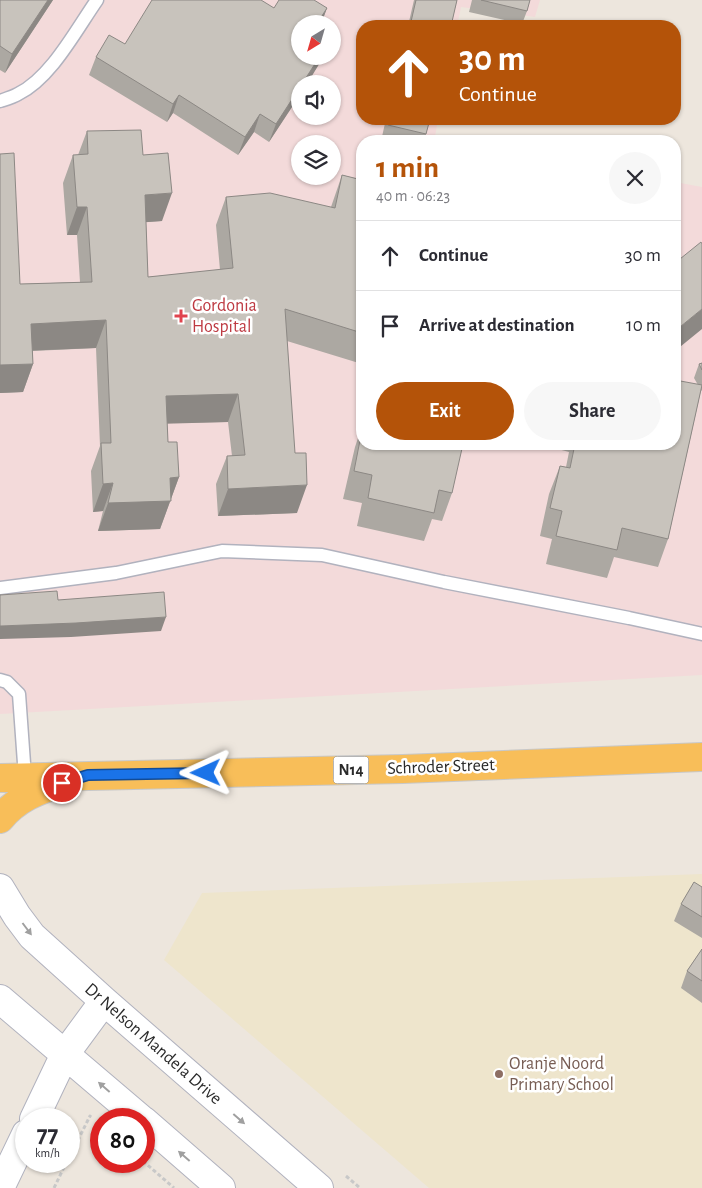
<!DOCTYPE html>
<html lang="en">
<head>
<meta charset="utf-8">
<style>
  body { margin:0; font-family:"Alegreya Sans",sans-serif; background:#f7f7f7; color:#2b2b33; height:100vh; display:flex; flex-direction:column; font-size:19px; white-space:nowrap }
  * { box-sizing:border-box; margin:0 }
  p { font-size:16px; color:#7c7c81 }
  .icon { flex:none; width:28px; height:28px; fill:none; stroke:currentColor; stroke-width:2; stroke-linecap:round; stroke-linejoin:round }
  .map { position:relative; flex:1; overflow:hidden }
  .sheet { position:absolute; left:356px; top:135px; width:325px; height:315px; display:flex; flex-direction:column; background:#fff; border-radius:20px; box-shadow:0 1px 4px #0004 }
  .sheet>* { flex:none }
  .banner { position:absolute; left:356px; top:20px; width:325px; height:105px; border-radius:20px; box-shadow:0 1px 4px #0004; background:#b45309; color:#fff; overflow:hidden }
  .needle { width:32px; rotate:217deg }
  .fabs { position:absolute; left:291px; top:15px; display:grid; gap:10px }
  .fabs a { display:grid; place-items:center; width:50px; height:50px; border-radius:50%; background:#fff; box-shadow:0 1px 4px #0004; font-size:25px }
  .speed { position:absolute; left:15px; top:1108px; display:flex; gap:10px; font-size:25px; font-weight:700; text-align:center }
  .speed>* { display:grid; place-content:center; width:65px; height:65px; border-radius:50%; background:#fff; box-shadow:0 1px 4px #0004; line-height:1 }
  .speed small { font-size:12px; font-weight:400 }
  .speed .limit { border:8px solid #d22; background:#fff; color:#111 }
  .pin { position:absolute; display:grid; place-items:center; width:42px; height:42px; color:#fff; margin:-21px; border:2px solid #fff; border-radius:50%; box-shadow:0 1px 5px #0007 }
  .me { position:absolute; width:55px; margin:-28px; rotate:269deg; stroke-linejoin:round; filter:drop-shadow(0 0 4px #0008) }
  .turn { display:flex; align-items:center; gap:18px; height:105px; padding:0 20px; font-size:22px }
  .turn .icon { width:65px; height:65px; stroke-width:2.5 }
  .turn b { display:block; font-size:35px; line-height:42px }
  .round { display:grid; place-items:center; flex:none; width:52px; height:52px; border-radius:26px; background:#f7f7f7 }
  .headline { display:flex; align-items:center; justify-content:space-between; height:85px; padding:0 20px }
  h1 { font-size:30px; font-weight:700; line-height:38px; color:#b45309 }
  .action { display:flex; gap:10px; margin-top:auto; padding:10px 20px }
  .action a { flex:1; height:58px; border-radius:30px; background:#b45309; color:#fff; font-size:20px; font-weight:700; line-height:58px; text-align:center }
  .action a+a { background:#f7f7f7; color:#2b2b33 }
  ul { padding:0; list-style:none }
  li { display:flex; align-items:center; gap:15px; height:70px; padding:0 20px; border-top:1px solid #e1e1e2 }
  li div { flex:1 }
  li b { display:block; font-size:19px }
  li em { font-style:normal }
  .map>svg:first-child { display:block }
  .education { fill:#eee5cc }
  .medical { fill:#f3dada; fill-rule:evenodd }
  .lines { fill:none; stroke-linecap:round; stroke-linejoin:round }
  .service-casing { stroke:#b1b2be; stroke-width:15 }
  .tertiary-casing { stroke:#b1b2be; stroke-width:30 }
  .trunk-casing { stroke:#c8c8c8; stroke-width:30 }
  .path { stroke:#c8c8c8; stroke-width:3; stroke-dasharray:4 2.5; stroke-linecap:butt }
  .service { stroke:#fff; stroke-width:12 }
  .tertiary { stroke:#fff; stroke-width:28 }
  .trunk { stroke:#f8be59; stroke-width:28 }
  .wall { fill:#aca8a2 }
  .shaded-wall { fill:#8c8884 }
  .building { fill:#c8c3bc; stroke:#8c8884 }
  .oneway { fill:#a0a0a0 }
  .route-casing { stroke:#114b97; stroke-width:12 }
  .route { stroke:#1a73e8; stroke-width:9 }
  .health-dot { fill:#e0444e; stroke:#fff; stroke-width:2 }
  .education-dot { fill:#8d6e63; stroke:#fff; stroke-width:2 }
  .labels { text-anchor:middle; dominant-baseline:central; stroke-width:5; stroke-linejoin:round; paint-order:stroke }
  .shield { fill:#fff; stroke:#6b6b6b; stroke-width:1 }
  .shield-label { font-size:16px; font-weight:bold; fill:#2b2b2b }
  .health-label { font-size:18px; fill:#be3a42; stroke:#fff; text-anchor:start }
  .street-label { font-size:18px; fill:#2b2b2b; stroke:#fff }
  .education-label { font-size:18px; fill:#785e54; stroke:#fff; text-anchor:start }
</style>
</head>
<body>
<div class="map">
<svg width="702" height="1188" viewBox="0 0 702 1188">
  <rect width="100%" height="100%" fill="#ede6dd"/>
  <path class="education" d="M 702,874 L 702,1188 L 429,1188 L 164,960 L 202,893 Z"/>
  <path class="medical" d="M 0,0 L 540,0 L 535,17 L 461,7 L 457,26 L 362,26 L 362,119 L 438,119 L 435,137 L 457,141 L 362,141 L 362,444 L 675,444 L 675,182 L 702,187 L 702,675 L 0,714 ZM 300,24 L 332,24 L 332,56 L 300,56 ZM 300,84 L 332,84 L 332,116 L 300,116 ZM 300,144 L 332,144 L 332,176 L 300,176 Z"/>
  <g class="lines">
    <defs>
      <path id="service" d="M 0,101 C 6,99 13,97 18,94 C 51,78 76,30 97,0
        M 0,588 L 116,573 L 222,551 L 322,555 L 444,582 L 629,618 L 702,634
        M 0,680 L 7,682 L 19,694 L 25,777"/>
      <path id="tertiary" d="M 0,888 L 17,916 L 32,936 L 104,1001 L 319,1188
        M 0,999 L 141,1119
        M 34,1119 L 65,1054 L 104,1001
        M 144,1121 L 221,1188
        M 0,1188 L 26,1134"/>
      <path id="trunk" d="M 0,778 L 403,769 L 702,757
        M 0,819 C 16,799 38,790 62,783"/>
    </defs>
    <use href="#service" class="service-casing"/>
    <use href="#tertiary" class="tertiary-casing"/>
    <use href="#trunk" class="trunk-casing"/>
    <path class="path" d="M 69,1158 L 90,1116 L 91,1117
      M 143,1161 L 174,1188
      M 346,1176 L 360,1188
      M 54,1188 L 67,1161"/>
    <use href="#service" class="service"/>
    <use href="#tertiary" class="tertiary"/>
    <use href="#trunk" class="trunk"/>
  </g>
  <path class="wall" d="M 0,0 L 53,0 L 5,73 L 0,70 Z
    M 414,0 L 457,0 L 451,26 L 408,26 Z
    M 472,0 L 530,0 L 527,11 L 522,24 L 469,12 Z
    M 274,8 L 327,8 L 321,24 L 300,56 L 324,56 L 269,142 L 254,132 L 238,155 L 173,113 L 167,122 L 89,75 L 96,57 L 125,44 Z
    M 386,119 L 430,119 L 426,134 L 424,141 L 381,141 Z
    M 87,131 L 143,155 L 162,221 L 146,222 L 148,277 L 220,270 L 216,225 L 226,197 L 331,207 L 342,175 L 362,180 L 362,364 L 287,341 L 297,513 L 218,516 L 216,484 L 227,456 L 232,456 L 228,422 L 167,423 L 168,442 L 179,477 L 160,529 L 98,531 L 103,511 L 93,512 L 91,471 L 100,446 L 96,348 L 33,351 L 33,364 L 23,392 L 0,393 L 0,154 L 20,284 L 80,282 L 77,235 L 67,235 L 63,183 L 73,155 L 78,155 Z
    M 702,363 L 702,391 L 701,390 L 668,539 L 658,567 L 614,557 L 607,578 L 546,564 L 552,539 L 540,536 L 549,494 L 560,466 L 566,467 L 569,452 L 558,449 L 559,444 L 675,444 L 698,385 L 694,378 L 699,364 Z
    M 362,426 L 362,444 L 452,493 L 442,521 L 432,519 L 424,541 L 357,526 L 362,503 L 343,499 L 355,447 Z
    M 702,887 L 702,938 L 674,921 L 681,904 Z
    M 702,949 L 702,1003 L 681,988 L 687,971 Z"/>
  <path class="shaded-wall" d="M 48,0 L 53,0 L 5,73 L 12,54 Z
    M 327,8 L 321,24 L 318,22 Z
    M 320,56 L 324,56 L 307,84 L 302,84 Z
    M 300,87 L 300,95 L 269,142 L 276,124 Z
    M 179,95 L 173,113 L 167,122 L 173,104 Z
    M 260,114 L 254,132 L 238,155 L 245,137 Z
    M 172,193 L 162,221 L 135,223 L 145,195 Z
    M 77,207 L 87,207 L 77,235 L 67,235 Z
    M 702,309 L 702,329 L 675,351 L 675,331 Z
    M 106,320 L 96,348 L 21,351 L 31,324 Z
    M 33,364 L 23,392 L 0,393 L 0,365 Z
    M 238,394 L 228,422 L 156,424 L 166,396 Z
    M 179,477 L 160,529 L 98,531 L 108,503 L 170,478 Z
    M 113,483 L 103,511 L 93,512 L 103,484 Z
    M 307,485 L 297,513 L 218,516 L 228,489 Z
    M 166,617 L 161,631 L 71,637 L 0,639 L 0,626 Z"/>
  <path class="building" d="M 0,0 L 48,0 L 12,54 L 0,46 Z
    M 152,0 L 261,0 L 274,8 L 279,0 L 314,0 L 327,8 L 318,22 L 321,24 L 300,24 L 300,56 L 320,56 L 302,84 L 300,84 L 300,87 L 276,124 L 260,114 L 245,137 L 179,95 L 173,104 L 96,57 L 109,35 L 125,44 Z
    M 416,0 L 457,0 L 451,26 L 410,26 Z
    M 481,0 L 530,0 L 527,11 Z
    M 389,119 L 430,119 L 426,134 L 388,125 Z
    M 141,130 L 143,155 L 168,153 L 172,193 L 145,195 L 148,277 L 233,268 L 226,197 L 270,193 L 335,208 L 342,175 L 362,180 L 362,333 L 285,309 L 295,453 L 306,453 L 307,485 L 228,489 L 227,456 L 245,455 L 238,394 L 166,396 L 168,442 L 177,442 L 179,477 L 170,478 L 171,501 L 108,503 L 113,483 L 103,484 L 101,443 L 111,443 L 106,320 L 31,324 L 33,364 L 0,365 L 0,154 L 14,153 L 20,284 L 92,282 L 87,207 L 77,207 L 73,155 L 88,154 L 87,131 Z
    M 701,242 L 702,244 L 702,309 L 675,331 L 675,263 Z
    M 702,363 L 702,370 L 699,364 Z
    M 675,380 L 702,385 L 668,539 L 622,528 L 617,550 L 556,536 L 562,511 L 550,508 L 560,466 L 570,468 L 575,444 L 675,444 Z
    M 362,430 L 362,444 L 463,444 L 452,493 L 439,490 L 434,513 L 368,498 L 372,475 L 354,471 Z
    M 57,591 L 58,600 L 164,592 L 166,617 L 76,623 L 0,626 L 0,595 Z
    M 694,882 L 702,887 L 702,917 L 681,904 Z
    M 702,949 L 702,981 L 687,971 Z"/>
  <defs><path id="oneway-solid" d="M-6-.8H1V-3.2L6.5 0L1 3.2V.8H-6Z" transform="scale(1.25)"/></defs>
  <g class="oneway">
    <use href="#oneway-solid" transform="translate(27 929) rotate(53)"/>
    <use href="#oneway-solid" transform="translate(104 1087) rotate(-139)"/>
    <use href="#oneway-solid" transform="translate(239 1119) rotate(41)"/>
    <use href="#oneway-solid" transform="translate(184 1156) rotate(-139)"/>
  </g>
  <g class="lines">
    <defs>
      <path id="route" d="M 62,783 L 88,775 L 206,773"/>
    </defs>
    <use href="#route" class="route-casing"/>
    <use href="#route" class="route"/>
  </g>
  <path class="health-dot" d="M178.5 308.5h5v5h5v5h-5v5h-5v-5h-5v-5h5z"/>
  <circle class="education-dot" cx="499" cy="1074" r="5"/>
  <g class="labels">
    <rect class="shield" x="333.5" y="756.5" width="35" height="27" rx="4"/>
    <g class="shield-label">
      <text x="351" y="770">N14</text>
    </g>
    <g class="health-label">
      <text x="192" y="306">Gordonia<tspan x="192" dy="21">Hospital</tspan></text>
    </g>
    <g class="street-label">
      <text transform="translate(441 767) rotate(-2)">Schroder Street</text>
      <text transform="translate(153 1044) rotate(41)">Dr Nelson Mandela Drive</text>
    </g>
    <g class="education-label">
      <text x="509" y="1064">Oranje Noord<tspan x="509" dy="21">Primary School</tspan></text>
    </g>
  </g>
</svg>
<div class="fabs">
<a><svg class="needle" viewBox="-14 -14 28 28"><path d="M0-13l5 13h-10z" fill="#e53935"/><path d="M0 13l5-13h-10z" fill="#7c7c81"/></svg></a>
<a><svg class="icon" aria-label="sound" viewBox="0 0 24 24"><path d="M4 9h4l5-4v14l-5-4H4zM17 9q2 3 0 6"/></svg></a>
<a><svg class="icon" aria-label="layers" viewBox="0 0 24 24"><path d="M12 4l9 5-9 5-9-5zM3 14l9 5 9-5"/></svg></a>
</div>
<div class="speed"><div>77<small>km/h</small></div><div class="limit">80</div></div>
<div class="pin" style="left:62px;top:783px;background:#d93025"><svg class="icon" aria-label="arrive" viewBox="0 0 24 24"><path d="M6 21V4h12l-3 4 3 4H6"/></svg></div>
<svg class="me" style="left:206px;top:773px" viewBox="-20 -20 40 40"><path d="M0-17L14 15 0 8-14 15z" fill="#1a73e8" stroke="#fff" stroke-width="4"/></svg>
<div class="banner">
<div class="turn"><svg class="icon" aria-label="ahead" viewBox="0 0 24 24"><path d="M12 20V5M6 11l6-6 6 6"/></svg><div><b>30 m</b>Continue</div></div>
</div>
<section class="sheet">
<div class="headline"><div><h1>1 min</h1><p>40 m · 06:23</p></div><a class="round"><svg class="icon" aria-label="close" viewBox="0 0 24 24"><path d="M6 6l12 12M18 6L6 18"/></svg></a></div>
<ul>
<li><svg class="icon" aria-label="ahead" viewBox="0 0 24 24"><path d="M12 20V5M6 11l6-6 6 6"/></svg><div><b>Continue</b></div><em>30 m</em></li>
<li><svg class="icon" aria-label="arrive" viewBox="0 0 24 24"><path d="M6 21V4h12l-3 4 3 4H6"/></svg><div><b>Arrive at destination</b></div><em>10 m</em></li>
</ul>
<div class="action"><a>Exit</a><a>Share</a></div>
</section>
</div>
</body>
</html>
